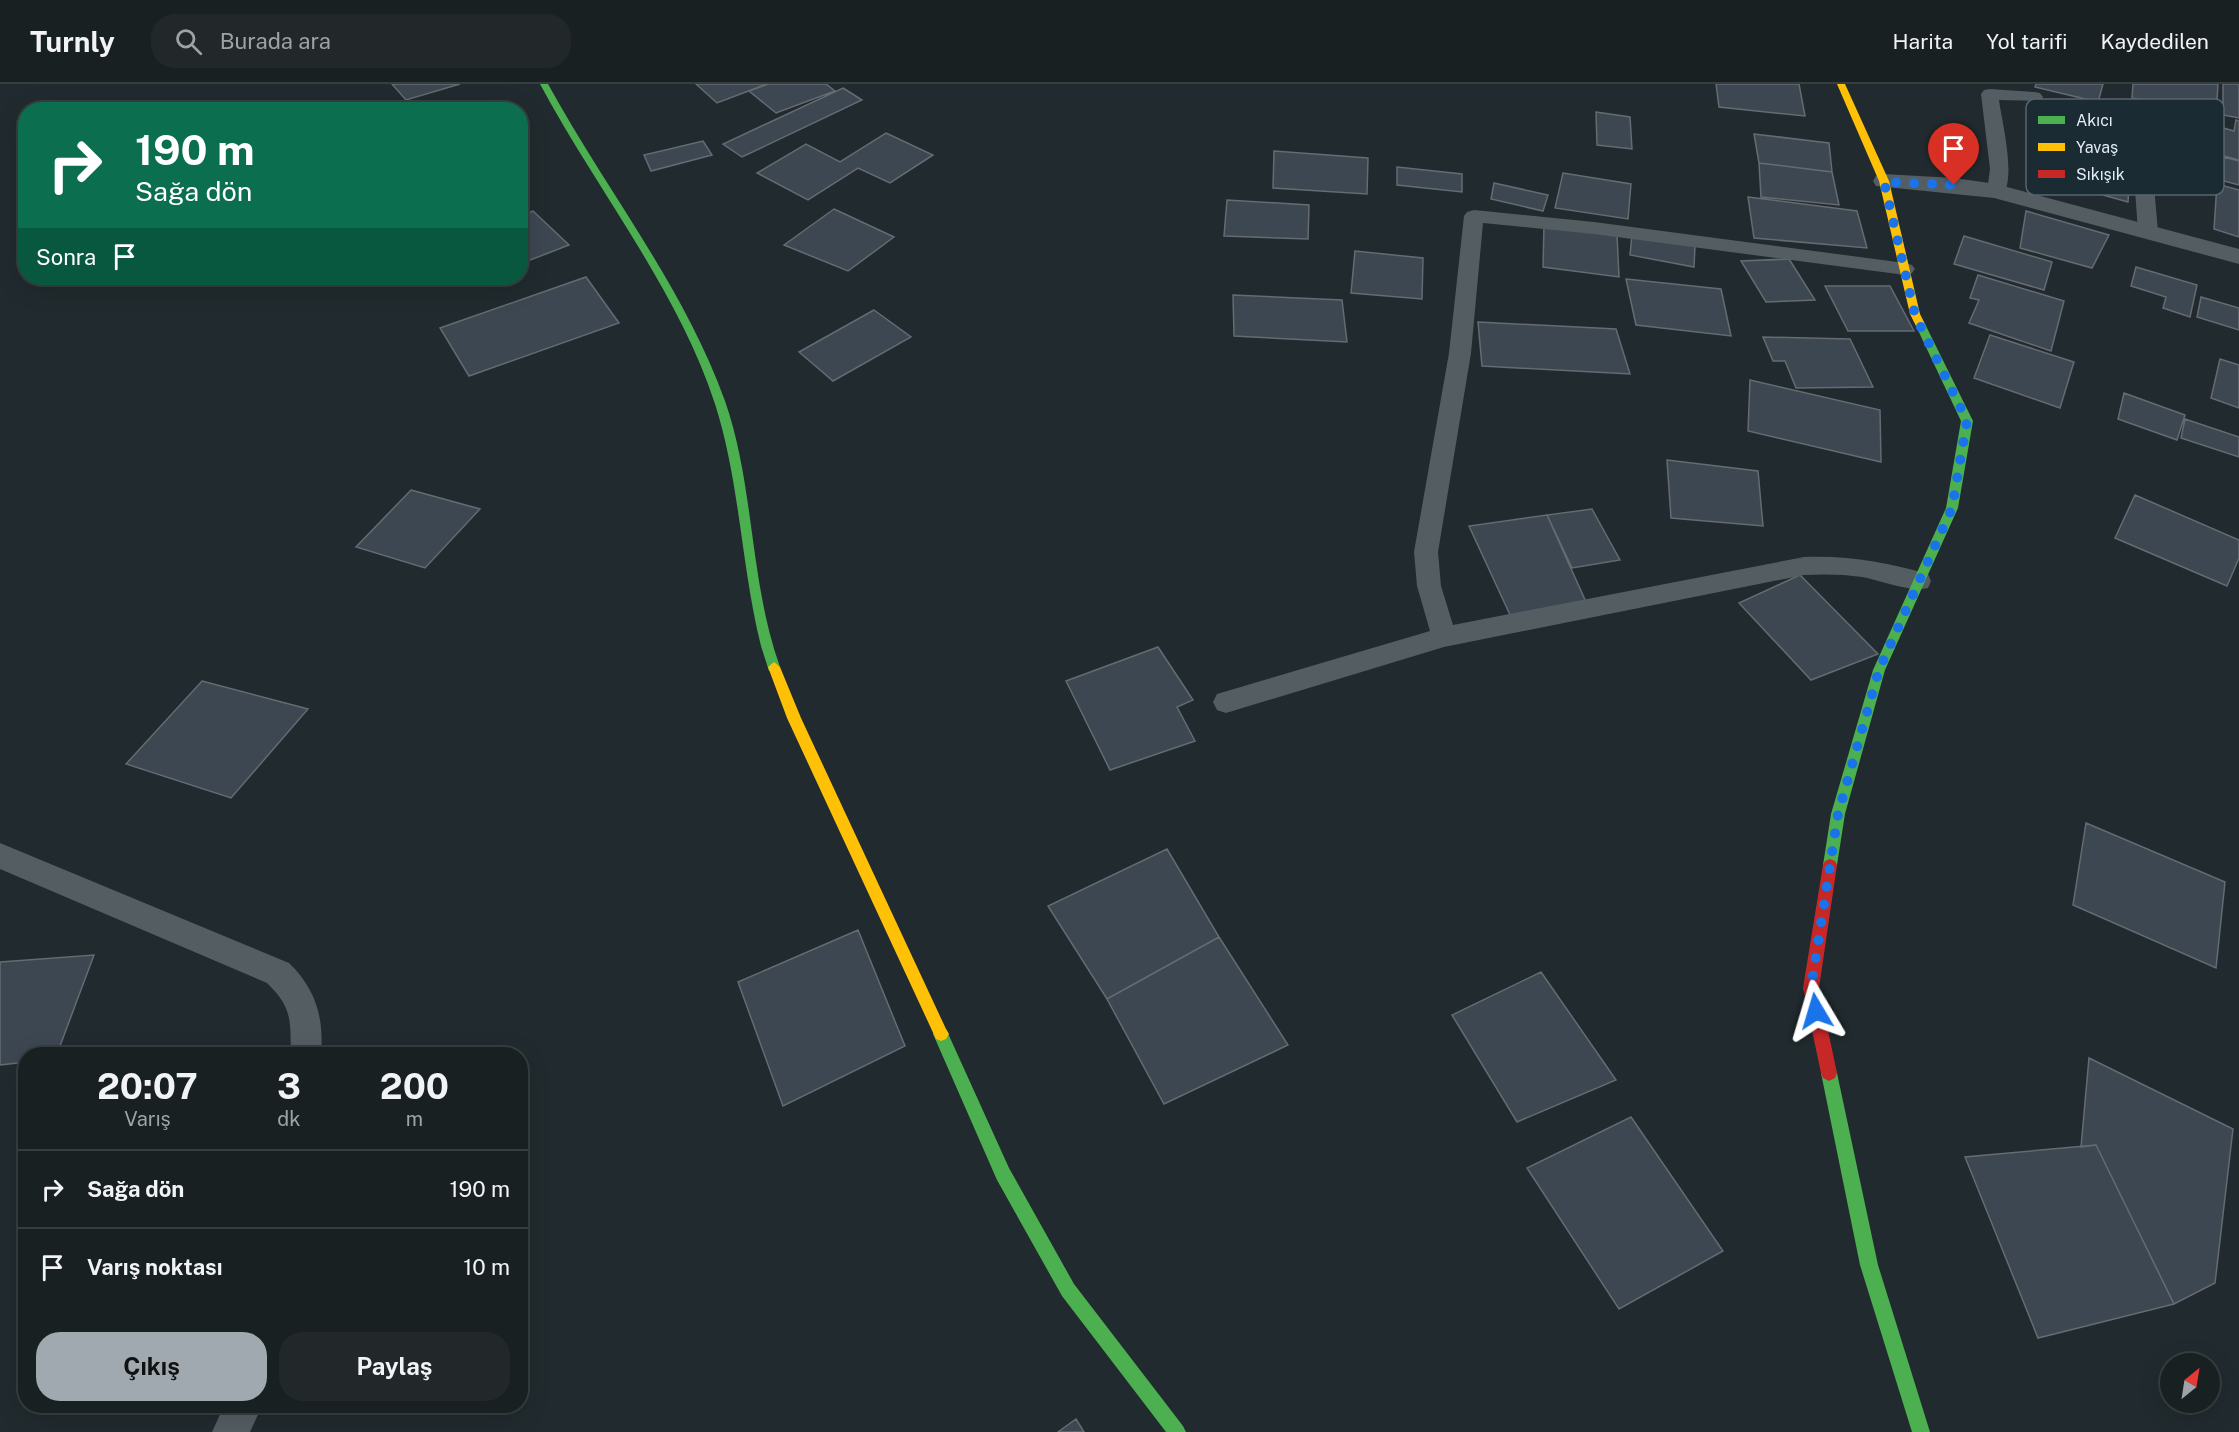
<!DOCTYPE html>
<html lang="tr">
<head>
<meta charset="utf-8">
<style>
  body { margin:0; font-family:"Public Sans",sans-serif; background:#22282a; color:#f1f3f6; height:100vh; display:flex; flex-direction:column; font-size:22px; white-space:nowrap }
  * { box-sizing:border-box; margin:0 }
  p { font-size:20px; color:#9fa3a5 }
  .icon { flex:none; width:33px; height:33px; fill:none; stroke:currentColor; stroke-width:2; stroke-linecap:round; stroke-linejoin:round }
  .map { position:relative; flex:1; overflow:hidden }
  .sheet { position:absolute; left:18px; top:963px; width:510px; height:366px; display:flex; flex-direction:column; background:#192022; border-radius:24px; box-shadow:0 6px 24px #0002,0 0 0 2px #373e40 }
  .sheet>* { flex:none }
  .top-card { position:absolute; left:18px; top:18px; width:510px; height:183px; border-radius:24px; box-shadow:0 6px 24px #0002,0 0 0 2px #373e40; background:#0b6e4f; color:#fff; overflow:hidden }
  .needle { width:39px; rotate:30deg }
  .fabs { position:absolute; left:2160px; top:1269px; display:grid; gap:12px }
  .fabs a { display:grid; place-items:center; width:60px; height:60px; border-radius:50%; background:#192022; box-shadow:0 6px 24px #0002,0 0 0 2px #373e40; font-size:30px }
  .pin { position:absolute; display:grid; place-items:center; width:51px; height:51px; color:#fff; margin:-62px -26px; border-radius:50% 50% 50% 0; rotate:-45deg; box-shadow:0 0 6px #0007 }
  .pin .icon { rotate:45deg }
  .me { position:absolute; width:66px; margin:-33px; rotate:353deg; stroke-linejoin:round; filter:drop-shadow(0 0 4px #0008) }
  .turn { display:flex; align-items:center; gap:21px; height:126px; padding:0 18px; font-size:27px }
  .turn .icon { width:78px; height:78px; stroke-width:2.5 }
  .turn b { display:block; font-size:42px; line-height:51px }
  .then { display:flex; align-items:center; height:57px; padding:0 18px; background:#0003; gap:12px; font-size:22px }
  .eta { display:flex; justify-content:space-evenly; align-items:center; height:102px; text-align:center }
  .eta b { font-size:36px; font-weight:700; line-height:42px }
  .primary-button { display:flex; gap:12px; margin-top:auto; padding:12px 18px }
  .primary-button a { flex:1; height:69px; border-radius:24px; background:#9fa9af; color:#111; font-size:24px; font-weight:700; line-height:69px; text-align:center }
  .primary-button a+a { background:#22282a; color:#f1f3f6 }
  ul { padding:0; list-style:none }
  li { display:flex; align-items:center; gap:18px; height:78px; padding:0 18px; border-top:2px solid #373e40 }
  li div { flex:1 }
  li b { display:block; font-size:22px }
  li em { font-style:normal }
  header { display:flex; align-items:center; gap:36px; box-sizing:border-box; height:84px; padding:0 30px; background:#192022; border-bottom:2px solid #373e40 }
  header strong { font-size:28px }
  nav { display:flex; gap:33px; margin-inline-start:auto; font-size:21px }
  .search { width:420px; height:54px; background:#22282a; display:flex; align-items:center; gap:15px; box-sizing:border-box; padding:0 21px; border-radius:24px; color:#9fa3a5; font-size:22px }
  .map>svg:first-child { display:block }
  .building { fill:#3d4752; stroke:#656b70; stroke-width:1.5 }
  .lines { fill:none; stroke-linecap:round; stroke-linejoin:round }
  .lane { fill:#545e62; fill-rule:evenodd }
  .street { fill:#545e62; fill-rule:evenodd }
  .fast { fill:#4caf50; fill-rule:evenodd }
  .slow { fill:#ffc107; fill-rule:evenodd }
  .jam { fill:#c62828; fill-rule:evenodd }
  .route { stroke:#1a73e8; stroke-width:10; stroke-dasharray:0 18 }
  .key { fill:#1b2b34; stroke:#57656e; stroke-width:1.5 }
  .key-label { font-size:16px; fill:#e3edf4 }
</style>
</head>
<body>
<header>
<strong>Turnly</strong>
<div class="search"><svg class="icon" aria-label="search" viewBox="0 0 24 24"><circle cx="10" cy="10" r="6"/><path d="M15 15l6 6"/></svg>Burada ara</div>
<nav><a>Harita</a><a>Yol tarifi</a><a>Kaydedilen</a></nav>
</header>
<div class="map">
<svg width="2239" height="1348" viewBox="0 0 2239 1348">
  <rect width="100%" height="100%" fill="#212a2e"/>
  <path class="building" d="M 392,0 L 460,0 L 406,16 Z
    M 696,0 L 767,0 L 717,19 Z
    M 768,0 L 826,0 L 835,7 L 776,29 L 749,7 Z
    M 1716,0 L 1799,0 L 1805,32 L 1719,23 Z
    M 2036,0 L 2103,0 L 2098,18 L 2035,3 Z
    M 2133,0 L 2218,0 L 2216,32 L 2132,14 Z
    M 2223,0 L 2239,0 L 2239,34 L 2223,31 Z
    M 843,4 L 862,16 L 742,73 L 723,60 Z
    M 1596,28 L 1630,33 L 1632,65 L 1597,61 Z
    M 2236,36 L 2239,37 L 2239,76 L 2213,69 L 2213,41 L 2234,47 Z
    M 886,49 L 933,71 L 890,99 L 858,84 L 808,116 L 757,89 L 806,60 L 840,78 Z
    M 1754,50 L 1829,59 L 1832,88 L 1759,79 Z
    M 703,57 L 712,71 L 651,87 L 644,71 Z
    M 2057,65 L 2130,83 L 2128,118 L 2049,96 Z
    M 1274,67 L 1368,74 L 1367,110 L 1273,104 Z
    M 2224,73 L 2239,77 L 2239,101 L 2224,97 Z
    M 1759,79 L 1832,88 L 1839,121 L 1761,113 Z
    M 1397,83 L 1462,90 L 1462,108 L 1397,101 Z
    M 1563,89 L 1631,100 L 1628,135 L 1555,124 Z
    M 1494,99 L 1548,111 L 1543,127 L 1491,115 Z
    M 2217,100 L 2239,106 L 2239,153 L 2214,145 Z
    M 1748,113 L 1857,127 L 1867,164 L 1754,154 Z
    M 1227,116 L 1309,121 L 1308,155 L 1224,152 Z
    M 834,125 L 894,153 L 848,187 L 784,161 Z
    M 533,127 L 569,161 L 520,180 L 520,132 Z
    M 2026,127 L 2109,151 L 2092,184 L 2020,164 Z
    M 1544,141 L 1617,150 L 1619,193 L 1543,183 Z
    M 1632,151 L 1695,162 L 1694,183 L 1630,171 Z
    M 1964,152 L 2052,178 L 2044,206 L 1954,180 Z
    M 1355,167 L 1423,174 L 1422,215 L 1351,209 Z
    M 1789,175 L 1815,216 L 1766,218 L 1741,177 Z
    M 2136,183 L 2197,201 L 2190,233 L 2163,224 L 2166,213 L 2131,202 Z
    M 1978,191 L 2064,217 L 2051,267 L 1969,239 L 1979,216 L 1970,214 Z
    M 586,193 L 619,239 L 469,292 L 440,244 Z
    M 1626,195 L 1721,205 L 1731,252 L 1636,241 Z
    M 1825,202 L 1890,202 L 1914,247 L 1848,247 Z
    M 1233,211 L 1342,216 L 1347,258 L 1234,252 Z
    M 2201,213 L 2239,224 L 2239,246 L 2197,233 Z
    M 874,226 L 911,253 L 833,297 L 799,268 Z
    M 1478,238 L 1616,245 L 1630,290 L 1482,282 Z
    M 1990,251 L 2074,278 L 2060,324 L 1974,294 Z
    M 1763,253 L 1850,255 L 1873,303 L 1796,304 L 1785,277 L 1773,277 Z
    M 2220,275 L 2239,281 L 2239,324 L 2211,314 Z
    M 1750,296 L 1880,326 L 1881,378 L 1748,347 Z
    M 2124,309 L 2185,331 L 2177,356 L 2118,335 Z
    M 2185,335 L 2239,353 L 2239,373 L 2181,354 Z
    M 1667,376 L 1758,387 L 1763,442 L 1671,434 Z
    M 411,406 L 480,425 L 425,484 L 356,463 Z
    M 2135,411 L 2239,456 L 2239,474 L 2227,502 L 2115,454 Z
    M 1592,425 L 1620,476 L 1572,484 L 1547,431 Z
    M 1547,431 L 1586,518 L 1511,533 L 1469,442 Z
    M 1800,491 L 1878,570 L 1811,596 L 1739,519 Z
    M 1158,563 L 1193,616 L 1177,623 L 1195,657 L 1110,686 L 1066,597 Z
    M 202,597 L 308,625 L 231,714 L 126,680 Z
    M 2086,739 L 2225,798 L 2216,884 L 2073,821 Z
    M 1167,765 L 1219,853 L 1107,915 L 1048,822 Z
    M 858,846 L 905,962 L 783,1022 L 738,898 Z
    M 1219,853 L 1288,961 L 1164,1020 L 1107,915 Z
    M 94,871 L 57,970 L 26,970 L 26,978 L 0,981 L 0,878 Z
    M 1541,888 L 1616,996 L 1517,1038 L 1452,931 Z
    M 2089,974 L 2233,1045 L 2215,1199 L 2174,1220 L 2096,1061 L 2081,1063 Z
    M 1631,1033 L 1723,1167 L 1619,1225 L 1527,1084 Z
    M 2096,1061 L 2174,1220 L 2038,1254 L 1965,1073 Z
    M 1076,1335 L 1084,1348 L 1058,1348 Z"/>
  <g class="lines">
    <path class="lane" d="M 1990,5 L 2034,8 L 2040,9 L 2043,13 L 2040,17 L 1999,16 C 2002,38 2016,92 2003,111 L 1989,111 L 1987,107 L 1990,85 L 1981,10 L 1984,6 Z
      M 2140,43 L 2190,51 L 2196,52 L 2199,56 L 2196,60 L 2190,61 L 2150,55 L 2158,148 L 2155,152 L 2141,152 L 2138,148 L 2131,48 L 2134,44 Z
      M 1474,126 L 1594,138 L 1905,179 L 1912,181 L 1915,185 L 1912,189 L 1905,191 L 1594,150 L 1483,139 L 1471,269 L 1438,468 L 1441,502 L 1453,541 L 1804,473 C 1847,471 1887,478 1928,490 L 1931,497 L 1928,504 C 1911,509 1880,496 1862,493 C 1843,490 1823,490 1804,491 L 1444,563 L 1226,629 L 1217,626 L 1213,618 L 1217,610 L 1430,547 L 1417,502 L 1414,468 L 1449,269 L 1464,132 L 1467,128 Z
      M 0,759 L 289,879 C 316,905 324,934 321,970 L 291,970 C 290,937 293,924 267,899 L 0,785 Z
      M 224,1322 L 262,1322 L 250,1348 L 212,1348 Z"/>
    <path class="street" d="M 1884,90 L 1954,94 L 1996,100 L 2239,165 L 2239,180 L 1994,114 L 1876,102 L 1873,97 L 1876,92 Z"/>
    <path class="fast" d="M 540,0 L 548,0 C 606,106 684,203 725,317 C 755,403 749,497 780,583 L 779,587 L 769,587 L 761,562 C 741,482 740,398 715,320 C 678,206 596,105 540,0 Z
      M 1921,239 L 1926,242 L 1973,337 L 1958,424 L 1885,586 L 1845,730 L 1837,781 L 1835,785 L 1830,787 L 1825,785 L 1823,781 L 1831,730 L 1873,586 L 1946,424 L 1961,337 L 1916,242 Z
      M 941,943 L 946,945 L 1009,1084 L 1074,1200 L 1183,1342 L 1186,1348 L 1166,1348 L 1062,1212 L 997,1096 L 933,950 L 936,945 Z
      M 1829,981 L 1835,984 L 1837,989 L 1878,1181 L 1930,1348 L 1912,1348 L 1860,1181 L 1821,989 L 1823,984 Z"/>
    <path class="slow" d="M 1837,0 L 1845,0 L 1889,97 L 1920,230 L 1926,242 L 1925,244 L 1917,244 L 1910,230 L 1879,97 Z
      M 774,578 L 780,583 L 801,634 L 946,945 L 949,950 L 946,955 L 941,957 L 936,955 L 787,634 L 768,583 Z"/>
    <path class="jam" d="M 1830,775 L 1835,777 L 1837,781 L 1819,904 L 1837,989 L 1835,994 L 1829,997 L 1823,994 L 1821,989 L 1803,904 L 1823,781 L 1825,777 Z"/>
  </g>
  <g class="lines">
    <path class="route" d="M 1816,927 L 1811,904 L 1838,730 L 1879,586 L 1952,424 L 1967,337 L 1915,231 L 1884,98 L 1954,101"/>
  </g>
  <rect x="2026" y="15" width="198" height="96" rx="9" class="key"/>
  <rect x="2038" y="32" width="27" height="8" fill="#4caf50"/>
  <rect x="2038" y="59" width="27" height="8" fill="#ffc107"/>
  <rect x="2038" y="86" width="27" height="8" fill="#c62828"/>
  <g class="key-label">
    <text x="2076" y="42">Akıcı</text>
    <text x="2076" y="69">Yavaş</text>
    <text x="2076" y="96">Sıkışık</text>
  </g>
</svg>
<div class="fabs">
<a><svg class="needle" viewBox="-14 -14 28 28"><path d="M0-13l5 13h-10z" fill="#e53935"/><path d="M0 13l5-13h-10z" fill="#9fa3a5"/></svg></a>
</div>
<div class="pin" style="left:1954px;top:101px;background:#d93025"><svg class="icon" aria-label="arrive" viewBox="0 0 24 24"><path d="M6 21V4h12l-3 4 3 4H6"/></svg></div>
<svg class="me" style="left:1816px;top:927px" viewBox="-20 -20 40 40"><path d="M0-17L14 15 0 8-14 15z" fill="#1a73e8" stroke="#fff" stroke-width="4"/></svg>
<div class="top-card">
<div class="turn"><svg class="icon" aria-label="right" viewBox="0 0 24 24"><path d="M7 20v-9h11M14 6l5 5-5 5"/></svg><div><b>190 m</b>Sağa dön</div></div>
<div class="then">Sonra<svg class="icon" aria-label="arrive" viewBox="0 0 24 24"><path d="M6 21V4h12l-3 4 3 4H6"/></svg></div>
</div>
<section class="sheet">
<div class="eta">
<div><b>20:07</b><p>Varış</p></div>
<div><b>3</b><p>dk</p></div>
<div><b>200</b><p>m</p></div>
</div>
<ul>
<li><svg class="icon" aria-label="right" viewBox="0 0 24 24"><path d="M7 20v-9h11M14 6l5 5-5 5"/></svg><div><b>Sağa dön</b></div><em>190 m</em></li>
<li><svg class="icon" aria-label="arrive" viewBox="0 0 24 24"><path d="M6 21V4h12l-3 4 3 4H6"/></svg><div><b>Varış noktası</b></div><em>10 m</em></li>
</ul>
<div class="primary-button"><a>Çıkış</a><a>Paylaş</a></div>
</section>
</div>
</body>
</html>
